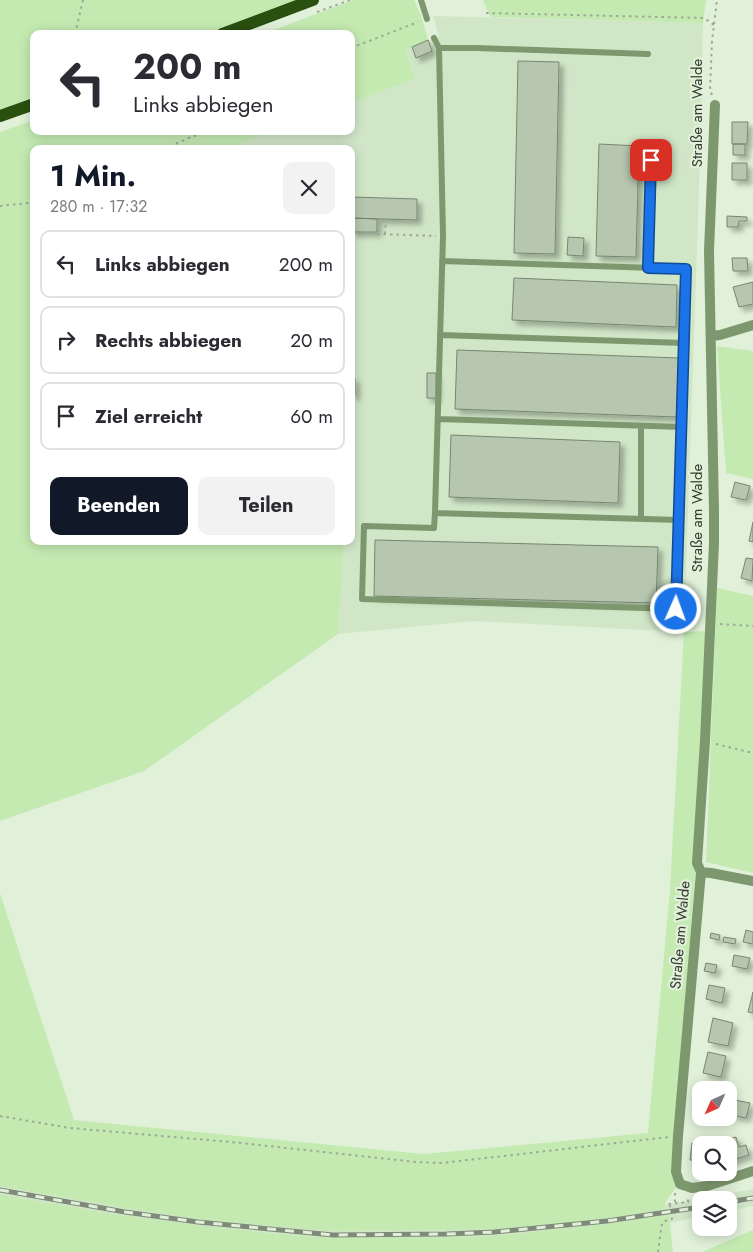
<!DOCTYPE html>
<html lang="de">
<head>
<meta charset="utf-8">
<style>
  body { margin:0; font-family:Jost,sans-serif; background:#f2f2f3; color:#2b2b33; height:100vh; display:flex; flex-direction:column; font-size:19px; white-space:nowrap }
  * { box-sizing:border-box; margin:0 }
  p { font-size:16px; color:#7c7c81 }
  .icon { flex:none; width:28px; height:28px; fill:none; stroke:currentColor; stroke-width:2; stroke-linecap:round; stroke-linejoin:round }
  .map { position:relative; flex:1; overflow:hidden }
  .side { position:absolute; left:30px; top:145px; width:325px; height:400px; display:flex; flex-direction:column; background:#fff; border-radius:10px; box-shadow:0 2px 12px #0003 }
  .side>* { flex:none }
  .hud { position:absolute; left:30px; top:30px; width:325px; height:105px; border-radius:10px; box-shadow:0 2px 12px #0003; background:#fff; color:#2b2b33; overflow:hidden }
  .needle { width:32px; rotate:225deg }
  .fabs { position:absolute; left:692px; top:1081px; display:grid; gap:10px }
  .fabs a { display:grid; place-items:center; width:45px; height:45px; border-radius:10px; background:#fff; box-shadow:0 2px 12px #0003; font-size:25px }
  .pin { position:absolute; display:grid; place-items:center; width:42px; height:42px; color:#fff; margin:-21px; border-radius:10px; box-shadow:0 2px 8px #0006 }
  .me { position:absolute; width:55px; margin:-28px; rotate:2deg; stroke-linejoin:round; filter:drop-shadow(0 0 4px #0008) }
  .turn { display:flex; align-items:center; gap:18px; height:105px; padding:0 20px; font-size:22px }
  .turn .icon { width:65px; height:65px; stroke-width:2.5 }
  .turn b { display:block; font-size:35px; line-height:42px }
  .round { display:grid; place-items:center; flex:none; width:52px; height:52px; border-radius:10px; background:#f2f2f3 }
  .summary { display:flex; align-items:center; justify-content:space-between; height:85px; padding:0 20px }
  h1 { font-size:30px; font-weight:700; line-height:38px; color:#111827 }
  .cta { display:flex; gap:10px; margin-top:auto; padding:10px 20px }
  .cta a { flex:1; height:58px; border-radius:10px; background:#111827; color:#fff; font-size:20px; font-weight:700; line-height:58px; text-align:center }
  .cta a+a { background:#f2f2f3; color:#2b2b33 }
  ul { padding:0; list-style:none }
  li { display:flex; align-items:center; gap:15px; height:68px; margin:0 10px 8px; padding:0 10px; border:2px solid #e1e1e2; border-radius:10px }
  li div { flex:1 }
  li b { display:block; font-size:19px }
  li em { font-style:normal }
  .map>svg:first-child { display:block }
  .built { fill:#d1e6c7 }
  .green { fill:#c4eab2 }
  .building { fill:#b7c7af; stroke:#778670; filter:url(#shadow) }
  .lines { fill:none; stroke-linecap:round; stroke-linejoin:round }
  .path { stroke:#9da997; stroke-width:2; stroke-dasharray:2.5 4; stroke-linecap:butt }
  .lane { stroke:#7d986f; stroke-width:6 }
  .street { stroke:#7d986f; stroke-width:10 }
  .primary { stroke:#2a500f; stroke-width:12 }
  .rail-casing { stroke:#808a7b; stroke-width:5 }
  .rail { stroke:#e1f1d9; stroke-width:3; stroke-dasharray:9; stroke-linecap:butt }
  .route-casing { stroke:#114b97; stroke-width:12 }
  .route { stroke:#1a73e8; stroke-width:9 }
  .labels { text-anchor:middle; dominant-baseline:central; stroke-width:4.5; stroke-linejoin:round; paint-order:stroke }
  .street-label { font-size:15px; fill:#353b32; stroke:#e1f1d9 }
</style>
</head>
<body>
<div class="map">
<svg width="753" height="1252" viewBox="0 0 753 1252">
  <defs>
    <filter id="shadow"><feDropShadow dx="4.5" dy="4.5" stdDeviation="2.5" flood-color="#0004"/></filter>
  </defs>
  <rect width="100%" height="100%" fill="#e1f1d9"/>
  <path class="built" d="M 433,16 L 703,23 L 700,158 L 684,632 L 473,621 L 338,634 L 344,541 L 351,541 L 351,149 L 227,149 L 275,131 L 351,131 L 351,103 L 415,79 L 406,50 L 439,36 Z
    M 0,1163 L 665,1205 L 753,1189 L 753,1206 L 729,1211 L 729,1200 L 701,1200 L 701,1216 L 664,1224 L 579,1252 L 226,1252 L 0,1218 Z"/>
  <path class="green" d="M 0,0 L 296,0 L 207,34 L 34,34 L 34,97 L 0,110 Z
    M 353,0 L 414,0 L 421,15 L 428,40 L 406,50 L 415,79 L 351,103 L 351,34 L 263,34 Z
    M 483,0 L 706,0 L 703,23 L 490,17 Z
    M 34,120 L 34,131 L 275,131 L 227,149 L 34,149 L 34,541 L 344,541 L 344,544 L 338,634 L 144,771 L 0,821 L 0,132 Z
    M 717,346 L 753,351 L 753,479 L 726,473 Z
    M 717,588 L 753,596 L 753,873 L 706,862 Z
    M 706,631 L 696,864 L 671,1175 L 677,1186 L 665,1203 L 666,1209 L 606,1219 L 496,1229 L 335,1231 L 274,1226 L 198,1219 L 120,1207 L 0,1186 L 0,893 L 74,1120 L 424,1154 L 648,1133 L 670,888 L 684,632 Z
    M 0,1195 L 119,1215 L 197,1225 L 273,1234 L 334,1238 L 497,1236 L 606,1224 L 669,1215 L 673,1252 L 0,1252 Z
    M 753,1230 L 753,1252 L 702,1252 L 748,1232 Z"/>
  <path class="building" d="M 428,40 L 432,51 L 416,58 L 412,47 Z
    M 518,61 L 559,62 L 555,254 L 514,253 Z
    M 732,122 L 748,122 L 747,144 L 732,144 Z
    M 599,144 L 639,146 L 636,257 L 596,256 Z
    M 733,144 L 745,144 L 745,155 L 733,155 Z
    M 732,163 L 747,163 L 747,180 L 732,180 Z
    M 351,197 L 417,199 L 417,220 L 351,218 Z
    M 727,216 L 747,217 L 747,221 L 739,221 L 738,227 L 727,227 Z
    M 351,218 L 377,219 L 377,232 L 351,232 Z
    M 568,237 L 584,238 L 583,256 L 567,255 Z
    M 732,258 L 747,258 L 748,271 L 733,271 Z
    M 514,278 L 677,285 L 676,327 L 512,320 Z
    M 753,282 L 753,304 L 739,307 L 733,287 Z
    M 457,350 L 679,358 L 677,417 L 455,409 Z
    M 427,373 L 436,373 L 436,398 L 427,398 Z
    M 351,378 L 355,378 L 355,395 L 351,395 Z
    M 451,435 L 620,442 L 618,503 L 449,497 Z
    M 735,482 L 750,486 L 746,500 L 731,497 Z
    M 753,522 L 753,542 L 749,541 Z
    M 375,540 L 658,547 L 656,603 L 374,596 Z
    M 746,558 L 753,559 L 752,581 L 741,578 Z
    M 746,930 L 753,932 L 753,944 L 743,942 Z
    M 711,933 L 720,935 L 719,940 L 710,938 Z
    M 724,937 L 736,939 L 735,944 L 723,942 Z
    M 734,955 L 750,958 L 747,969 L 732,966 Z
    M 706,963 L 717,965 L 715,973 L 704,971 Z
    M 709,985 L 725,988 L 722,1003 L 706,999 Z
    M 753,992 L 753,1013 L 748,1012 Z
    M 713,1018 L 733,1023 L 728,1046 L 708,1042 Z
    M 708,1052 L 726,1056 L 721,1077 L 703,1073 Z
    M 698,1093 L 701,1094 L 701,1107 L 695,1106 Z
    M 735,1100 L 750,1103 L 746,1118 L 732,1115 Z
    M 736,1137 L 739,1147 L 746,1145 L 749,1155 L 729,1161 L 729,1145 L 723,1145 L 722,1141 Z
    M 692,1143 L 707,1145 L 701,1145 L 701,1161 L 690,1160 Z"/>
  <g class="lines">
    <path class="path" d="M 317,12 L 350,0
      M 486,13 L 704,18 L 714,25
      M 75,34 L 83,0
      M 351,48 L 418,22
      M 712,95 L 710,90 L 712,41 L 717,0
      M 164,149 L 191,137 L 209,131
      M 0,206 L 28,203 L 34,200
      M 351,233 L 436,236
      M 385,234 L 386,219
      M 720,624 L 753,626
      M 716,744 L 753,753
      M 0,1116 L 70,1128 L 231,1142 L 416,1162 L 442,1163 L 669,1137
      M 675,1193 L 675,1203
      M 658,1252 L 662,1223 L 667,1220 L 672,1219 L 670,1206 L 669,1207 L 668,1204 L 688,1202 L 688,1199"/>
    <path class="lane" d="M 421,0 L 427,19
      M 434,38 L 439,48 L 443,236 L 435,513 L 679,520
      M 439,48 L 477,48 L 648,54
      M 648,268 L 651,160
      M 440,335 L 684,343
      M 438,419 L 682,427
      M 641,426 L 641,519
      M 435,513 L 434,528 L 364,526 L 362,599 L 676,609 L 686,269 L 442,261"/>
    <path class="street" d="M 715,105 L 709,251 L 714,511 L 714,543 L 705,741 L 697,863 L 701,872 L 678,1136 L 676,1172 L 680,1184 L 692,1188 L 707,1186 L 753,1171
      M 711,336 L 720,335 L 753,325
      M 701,872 L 711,873 L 753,881"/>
    <path class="primary" d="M 222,34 L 313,0
      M 0,116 L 34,104"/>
    <defs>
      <path id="rail" d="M 0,1190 L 125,1212 L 198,1222 L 333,1235 L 447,1234 L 495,1232 L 607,1221 L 701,1207
        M 729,1202 L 753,1198"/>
    </defs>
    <use href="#rail" class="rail-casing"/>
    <use href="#rail" class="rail"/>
  </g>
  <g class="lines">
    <defs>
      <path id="route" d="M 651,160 L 648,268 L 686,269 L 676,609"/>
    </defs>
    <use href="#route" class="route-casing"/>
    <use href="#route" class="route"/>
  </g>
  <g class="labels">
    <g class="street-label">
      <text transform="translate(697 113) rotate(-90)">Straße am Walde</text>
      <text transform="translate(697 518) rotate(-90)">Straße am Walde</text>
      <text transform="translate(680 935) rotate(-85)">Straße am Walde</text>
    </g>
  </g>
</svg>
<div class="fabs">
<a><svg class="needle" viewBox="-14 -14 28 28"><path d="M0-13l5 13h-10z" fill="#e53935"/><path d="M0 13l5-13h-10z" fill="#7c7c81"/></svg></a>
<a><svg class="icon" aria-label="search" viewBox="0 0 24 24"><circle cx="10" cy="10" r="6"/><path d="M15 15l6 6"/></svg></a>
<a><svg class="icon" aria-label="layers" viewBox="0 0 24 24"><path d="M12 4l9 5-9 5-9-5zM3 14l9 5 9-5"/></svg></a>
</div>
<div class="pin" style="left:651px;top:160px;background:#d93025"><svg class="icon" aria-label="arrive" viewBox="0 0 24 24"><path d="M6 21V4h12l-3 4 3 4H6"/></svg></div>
<svg class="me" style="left:676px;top:609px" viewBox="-20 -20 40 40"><circle r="17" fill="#1a73e8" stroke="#fff" stroke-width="3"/><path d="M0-11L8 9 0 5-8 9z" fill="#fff"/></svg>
<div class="hud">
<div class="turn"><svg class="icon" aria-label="left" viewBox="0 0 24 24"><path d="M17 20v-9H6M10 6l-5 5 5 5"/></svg><div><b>200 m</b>Links abbiegen</div></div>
</div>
<section class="side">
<div class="summary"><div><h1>1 Min.</h1><p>280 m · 17:32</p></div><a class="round"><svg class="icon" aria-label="close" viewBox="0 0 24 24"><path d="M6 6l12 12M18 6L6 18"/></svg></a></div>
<ul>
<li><svg class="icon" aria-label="left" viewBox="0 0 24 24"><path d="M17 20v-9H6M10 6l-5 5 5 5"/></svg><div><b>Links abbiegen</b></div><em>200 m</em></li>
<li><svg class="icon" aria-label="right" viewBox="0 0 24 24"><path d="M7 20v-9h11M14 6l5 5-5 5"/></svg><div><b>Rechts abbiegen</b></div><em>20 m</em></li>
<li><svg class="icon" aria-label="arrive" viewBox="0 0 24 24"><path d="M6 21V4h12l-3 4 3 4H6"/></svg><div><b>Ziel erreicht</b></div><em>60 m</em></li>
</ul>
<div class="cta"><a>Beenden</a><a>Teilen</a></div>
</section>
</div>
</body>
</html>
